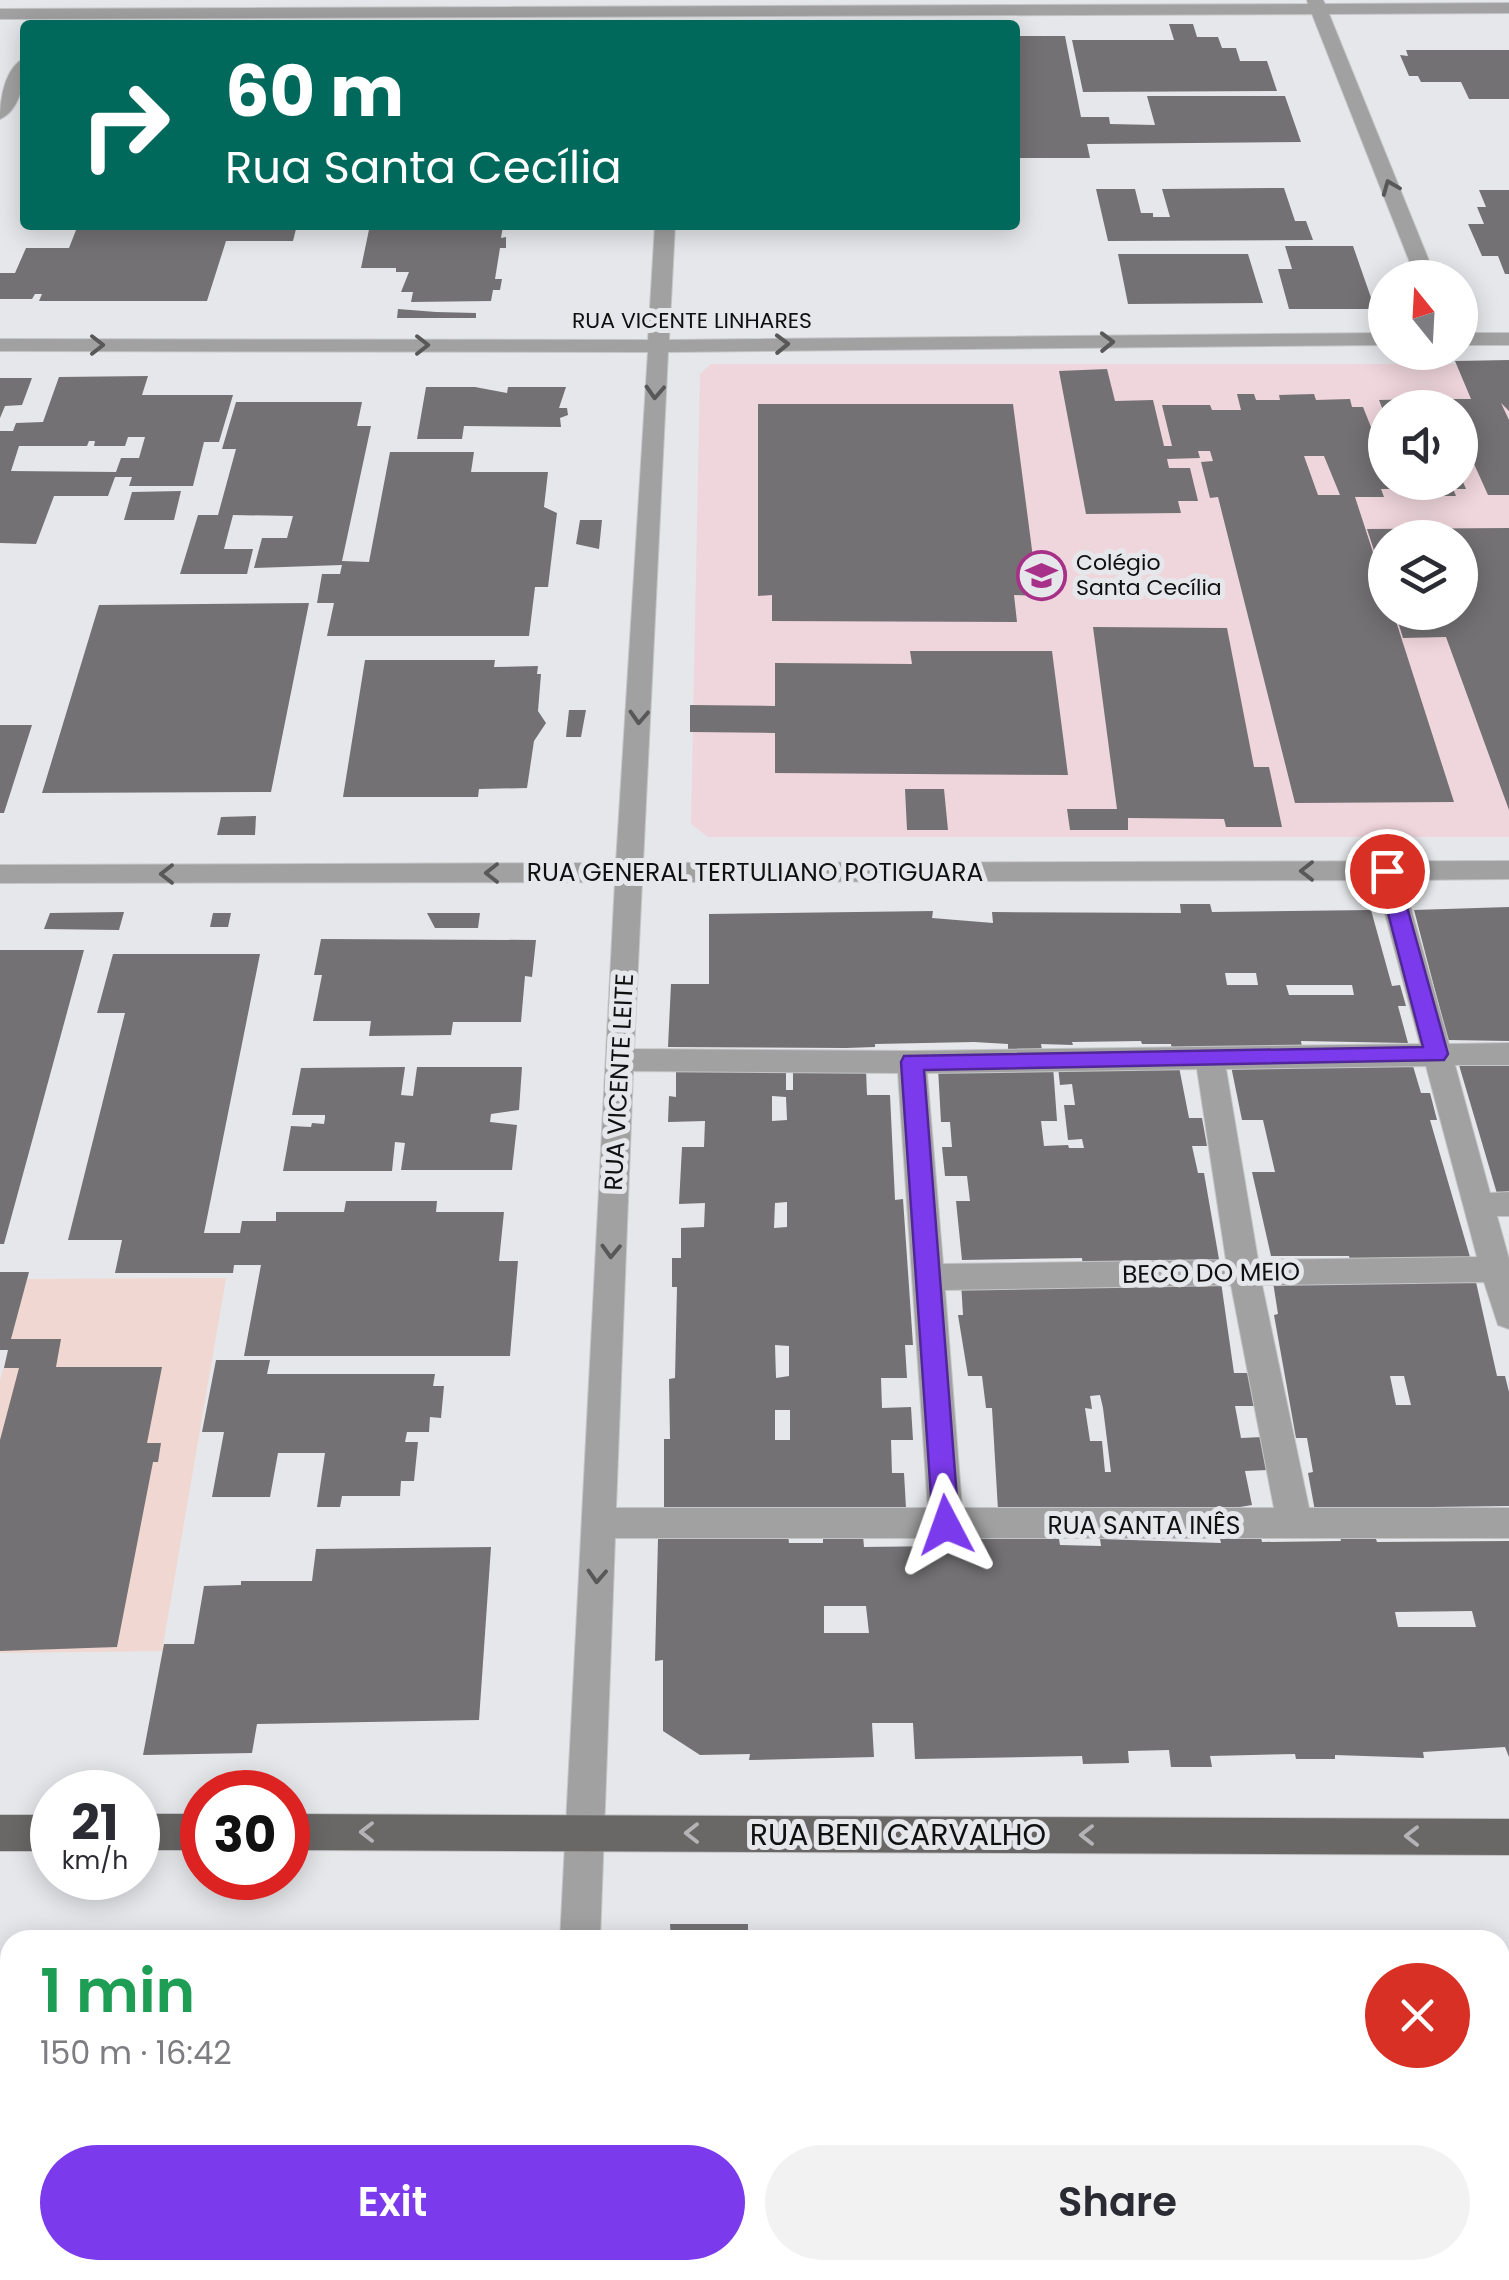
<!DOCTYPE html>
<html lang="en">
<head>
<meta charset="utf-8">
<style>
  body { margin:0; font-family:Poppins,sans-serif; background:#f2f2f3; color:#2b2b33; height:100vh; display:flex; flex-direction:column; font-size:38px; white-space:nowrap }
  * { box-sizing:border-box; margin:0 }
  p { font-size:32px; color:#7c7c81 }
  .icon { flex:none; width:55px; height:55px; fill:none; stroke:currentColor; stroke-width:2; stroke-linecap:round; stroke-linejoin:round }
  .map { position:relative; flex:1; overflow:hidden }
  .panel { position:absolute; left:0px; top:1930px; width:1510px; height:350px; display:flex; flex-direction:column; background:#fff; border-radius:30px 30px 0 0; box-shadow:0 5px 25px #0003 }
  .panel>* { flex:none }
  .hud { position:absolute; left:20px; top:20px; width:1000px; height:210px; border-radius:10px; box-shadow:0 5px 25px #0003; background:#00695c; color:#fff; overflow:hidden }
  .needle { width:65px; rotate:342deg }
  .controls { position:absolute; left:1368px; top:260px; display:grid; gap:20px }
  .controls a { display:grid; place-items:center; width:110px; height:110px; border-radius:50%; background:#fff; box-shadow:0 5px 25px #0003; font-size:50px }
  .speed { position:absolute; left:30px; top:1770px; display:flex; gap:20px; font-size:50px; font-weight:700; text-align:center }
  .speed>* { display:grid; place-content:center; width:130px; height:130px; border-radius:50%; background:#fff; box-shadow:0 5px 25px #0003; line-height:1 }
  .speed small { font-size:25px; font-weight:400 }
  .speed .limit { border:15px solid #d22; background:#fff; color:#111 }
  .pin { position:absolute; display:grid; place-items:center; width:85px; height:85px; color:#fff; margin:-42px; border:5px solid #fff; border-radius:50%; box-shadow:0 2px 10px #0007 }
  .me { position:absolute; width:110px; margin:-55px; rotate:356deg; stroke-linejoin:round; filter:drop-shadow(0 0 8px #0008) }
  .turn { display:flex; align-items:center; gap:35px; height:210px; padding:0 40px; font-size:45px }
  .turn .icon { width:130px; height:130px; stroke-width:2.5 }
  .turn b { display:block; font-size:70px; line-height:85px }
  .round { display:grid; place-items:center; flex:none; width:105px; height:105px; border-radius:52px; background:#f2f2f3 }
  .overview { display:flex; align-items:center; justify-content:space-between; height:170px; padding:0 40px }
  h1 { font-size:60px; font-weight:600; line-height:75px; color:#1e9e55 }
  .button { display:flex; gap:20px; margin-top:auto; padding:20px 40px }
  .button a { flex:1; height:115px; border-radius:60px; background:#7c3aed; color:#fff; font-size:40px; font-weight:600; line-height:115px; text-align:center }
  .button a+a { background:#f2f2f3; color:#2b2b33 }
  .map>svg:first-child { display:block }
  .commercial { fill:#f0d7d1 }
  .education { fill:#efd5dc; fill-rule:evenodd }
  .building { fill:#737173; fill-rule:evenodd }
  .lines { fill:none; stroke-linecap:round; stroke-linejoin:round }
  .street-casing { stroke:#c4c5c7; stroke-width:2 }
  .primary-casing { stroke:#c4c5c7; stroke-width:2 }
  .street { fill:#a2a1a1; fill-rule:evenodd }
  .primary { fill:#6a6767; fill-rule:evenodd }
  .oneway { stroke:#595859 }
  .oneway2 { stroke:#b4b4b6 }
  .route { fill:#7c3aed; stroke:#51269a; stroke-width:2.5 }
  .labels { text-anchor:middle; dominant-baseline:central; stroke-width:10; stroke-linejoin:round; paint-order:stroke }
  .far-street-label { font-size:22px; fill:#101011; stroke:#e6e7ea }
  .far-poi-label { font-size:22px; fill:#101011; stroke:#e6e7ea; text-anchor:start }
  .street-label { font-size:25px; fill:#101011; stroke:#e6e7ea }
  .near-street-label { font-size:30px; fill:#101011; stroke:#e6e7ea }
</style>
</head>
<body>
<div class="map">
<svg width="1509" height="2280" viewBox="0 0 1509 2280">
  <rect width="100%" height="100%" fill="#e6e7ea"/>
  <path class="commercial" d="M 226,1278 L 162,1651 L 0,1653 L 0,1381 L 27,1279 Z"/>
  <path class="education" d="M 711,364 L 1509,364 L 1509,837 L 708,837 L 691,824 L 700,374 ZM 1385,408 L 1460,408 L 1460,482 L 1385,482 ZM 1385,538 L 1460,538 L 1460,612 L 1385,612 Z"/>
  <path class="building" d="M 1169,24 L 1193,24 L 1197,37 L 1218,37 L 1222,48 L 1236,48 L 1240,61 L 1267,61 L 1277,91 L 1083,92 L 1072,40 L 1174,40 Z
    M 1015,36 L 1065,36 L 1081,117 L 1109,117 L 1110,124 L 1155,125 L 1147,96 L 1285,96 L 1301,142 L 1087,144 L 1090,158 L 1015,158 Z
    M 1406,50 L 1509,50 L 1509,99 L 1469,99 L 1461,82 L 1421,82 L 1418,76 L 1409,76 L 1400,55 L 1408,56 Z
    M 1284,188 L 1295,221 L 1306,221 L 1313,240 L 1108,241 L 1096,189 L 1135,189 L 1141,213 L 1153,213 L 1153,217 L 1170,217 L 1162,189 Z
    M 1479,190 L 1509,190 L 1509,274 L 1505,274 L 1498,256 L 1482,256 L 1468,224 L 1484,224 L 1477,207 L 1486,207 Z
    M 78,225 L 297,225 L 293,241 L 226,241 L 207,301 L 39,301 L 42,294 L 35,294 L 32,299 L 0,299 L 0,273 L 15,273 L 26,248 L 69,248 Z
    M 370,225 L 503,226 L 501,238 L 506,237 L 506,248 L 500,248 L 495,279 L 502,279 L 500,290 L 493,290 L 491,301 L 411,302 L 413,292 L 401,292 L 409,272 L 396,272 L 396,268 L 361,268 Z
    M 1285,246 L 1353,246 L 1375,309 L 1289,309 L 1278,269 L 1292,269 Z
    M 1118,254 L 1248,254 L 1263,303 L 1128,304 Z
    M 398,309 L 436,312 L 476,313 L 476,318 L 397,318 Z
    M 1509,360 L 1509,411 L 1501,403 L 1509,420 L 1509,495 L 1488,495 L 1470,455 L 1460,455 L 1460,408 L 1449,408 L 1446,399 L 1471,399 L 1455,361 Z
    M 1107,369 L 1115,401 L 1153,400 L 1164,446 L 1172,446 L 1162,405 L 1210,405 L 1212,410 L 1241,410 L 1237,394 L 1254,394 L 1256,400 L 1280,400 L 1279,395 L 1314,394 L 1316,400 L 1350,399 L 1352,407 L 1363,407 L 1375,437 L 1385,437 L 1385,455 L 1380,455 L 1385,482 L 1391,482 L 1393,489 L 1381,489 L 1384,497 L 1355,497 L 1385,589 L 1385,612 L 1393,612 L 1454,802 L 1295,803 L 1218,497 L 1210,498 L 1201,462 L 1213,461 L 1210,451 L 1198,451 L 1200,458 L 1167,459 L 1169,468 L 1190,468 L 1198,501 L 1178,501 L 1181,513 L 1086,514 L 1059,371 ZM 1304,456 L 1324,456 L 1340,495 L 1318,495 Z
    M 148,376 L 142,395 L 233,395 L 219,442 L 204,442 L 193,486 L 129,486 L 132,477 L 115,477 L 108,496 L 54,496 L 36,544 L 0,543 L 0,431 L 13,431 L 16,423 L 43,422 L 59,377 ZM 128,437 L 145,437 L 139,458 L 121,458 L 116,472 L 11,471 L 19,446 L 87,446 L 89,441 L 95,441 L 94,446 L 125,446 Z
    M 0,378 L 32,378 L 22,405 L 5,406 L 0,418 Z
    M 426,387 L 475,387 L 507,393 L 508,387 L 566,387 L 559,408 L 567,408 L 568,415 L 560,418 L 561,427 L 464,426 L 462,439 L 417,439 Z
    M 1421,399 L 1424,408 L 1385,408 L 1385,415 L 1379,400 Z
    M 236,402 L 362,402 L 357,426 L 371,426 L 342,561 L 369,562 L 390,452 L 474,452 L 471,472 L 548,472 L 544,507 L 557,513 L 548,587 L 535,587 L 529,636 L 327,636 L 334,603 L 317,603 L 322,574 L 340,574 L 342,565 L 254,568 L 262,538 L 287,538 L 293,516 L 233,515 L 224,549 L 253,549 L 247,574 L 180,574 L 198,515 L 218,515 L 236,449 L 222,449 Z
    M 758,404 L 1013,404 L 1038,596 L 1014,595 L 1017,622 L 772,621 L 772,595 L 758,596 Z
    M 1460,475 L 1466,489 L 1453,489 L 1456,496 L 1418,496 L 1412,482 L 1460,482 Z
    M 181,491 L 174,520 L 124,520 L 132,492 Z
    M 580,520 L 602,520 L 599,549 L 576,544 Z
    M 1509,528 L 1509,810 L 1446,637 L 1403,638 L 1395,612 L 1460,612 L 1460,538 L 1385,538 L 1384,581 L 1367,529 Z
    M 309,603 L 271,792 L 42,793 L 99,605 Z
    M 1093,627 L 1227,628 L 1254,767 L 1269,767 L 1282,827 L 1226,827 L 1224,819 L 1128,818 L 1128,830 L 1070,830 L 1067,809 L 1117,809 Z
    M 910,651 L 1052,651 L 1068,775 L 775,773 L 775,733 L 690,732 L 690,705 L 775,706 L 775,663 L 912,664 Z
    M 365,660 L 495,660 L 494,667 L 538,666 L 537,674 L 541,674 L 538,711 L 546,723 L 534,741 L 527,788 L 479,789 L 478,797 L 343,797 Z
    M 569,710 L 586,710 L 581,737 L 566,737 Z
    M 0,725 L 32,725 L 4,813 L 0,813 Z
    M 905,789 L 944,789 L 948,830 L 907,830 Z
    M 256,816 L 255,835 L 217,835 L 221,817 Z
    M 1180,904 L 1210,904 L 1212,912 L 1371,910 L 1392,986 L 1400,985 L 1406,1006 L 1398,1006 L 1408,1043 L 1301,1041 L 1302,1047 L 1172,1050 L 1171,1044 L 1142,1044 L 1141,1041 L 1072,1042 L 1073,1045 L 1041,1044 L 1042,1050 L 1008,1051 L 1008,1044 L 974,1042 L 875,1044 L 875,1047 L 846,1048 L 668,1047 L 671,984 L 709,984 L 709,914 L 933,911 L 932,918 L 993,923 L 992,912 L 1181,913 ZM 1225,973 L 1256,973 L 1258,985 L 1227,985 ZM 1286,985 L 1352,985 L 1354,995 L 1289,995 Z
    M 1509,907 L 1509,1041 L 1448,1040 L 1414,910 Z
    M 124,912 L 119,930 L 44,929 L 50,913 Z
    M 213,913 L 231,913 L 228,927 L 210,927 Z
    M 427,913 L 480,913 L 478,928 L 435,928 Z
    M 321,939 L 536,940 L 532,977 L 525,976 L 521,1022 L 453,1022 L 451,1035 L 369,1036 L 371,1021 L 313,1021 L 322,975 L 314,975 Z
    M 0,950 L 84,950 L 4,1244 L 0,1244 Z
    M 113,954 L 260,954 L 204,1233 L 240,1233 L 242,1221 L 276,1221 L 276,1212 L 344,1212 L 346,1201 L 437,1201 L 436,1212 L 504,1212 L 499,1261 L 518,1261 L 510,1356 L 244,1356 L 261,1265 L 234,1265 L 233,1273 L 115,1273 L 122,1240 L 68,1240 L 125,1013 L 97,1013 Z
    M 1459,1065 L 1509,1066 L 1509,1197 L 1498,1197 Z
    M 1053,1066 L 1057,1121 L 1041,1121 L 1044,1146 L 1068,1145 L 1069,1148 L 1084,1148 L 1082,1139 L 1068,1140 L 1064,1105 L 1075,1105 L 1072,1084 L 1060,1085 L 1058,1067 L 1179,1067 L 1189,1118 L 1202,1118 L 1207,1146 L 1192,1146 L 1198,1173 L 1204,1173 L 1220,1265 L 1083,1267 L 1082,1258 L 962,1260 L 956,1201 L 970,1201 L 967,1176 L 945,1176 L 942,1147 L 952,1147 L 950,1122 L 941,1122 L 938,1068 Z
    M 1231,1066 L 1413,1066 L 1421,1093 L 1430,1093 L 1437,1120 L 1430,1120 L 1470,1257 L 1375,1258 L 1378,1265 L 1351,1265 L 1349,1256 L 1271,1256 L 1252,1172 L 1275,1172 L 1263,1120 L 1242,1120 Z
    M 405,1067 L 401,1095 L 413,1096 L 417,1067 L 522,1067 L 519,1110 L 491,1114 L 490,1122 L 517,1125 L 512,1170 L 401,1170 L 405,1143 L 395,1142 L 392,1171 L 283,1171 L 291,1126 L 311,1127 L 312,1123 L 324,1124 L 325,1118 L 325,1115 L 292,1115 L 301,1068 Z
    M 676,1070 L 786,1070 L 786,1090 L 793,1090 L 793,1070 L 866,1070 L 867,1095 L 890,1095 L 895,1200 L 903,1199 L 913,1345 L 905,1345 L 907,1378 L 881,1378 L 882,1408 L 911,1407 L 913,1440 L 891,1440 L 892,1473 L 904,1473 L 906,1508 L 664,1512 L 664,1439 L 670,1439 L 669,1379 L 675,1378 L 677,1287 L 672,1287 L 672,1258 L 681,1258 L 681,1228 L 704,1227 L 705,1203 L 679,1204 L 682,1147 L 704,1147 L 705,1121 L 668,1122 L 669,1096 L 676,1097 ZM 772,1096 L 786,1097 L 787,1120 L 772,1121 ZM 787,1202 L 787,1227 L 774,1228 L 775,1203 ZM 775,1345 L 789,1346 L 789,1376 L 776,1378 ZM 775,1410 L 790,1410 L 790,1440 L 775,1440 Z
    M 0,1272 L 29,1272 L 11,1339 L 61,1339 L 56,1367 L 162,1367 L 147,1443 L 161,1443 L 158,1462 L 153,1462 L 117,1647 L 0,1651 L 0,1440 L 19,1368 L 4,1368 L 8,1350 L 0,1350 Z
    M 961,1282 L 1221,1282 L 1234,1373 L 1249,1373 L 1256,1406 L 1235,1406 L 1241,1438 L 1263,1437 L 1268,1470 L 1245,1471 L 1252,1505 L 1234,1508 L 998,1510 L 992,1408 L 986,1408 L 982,1376 L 968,1376 L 958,1315 L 963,1315 ZM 1100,1395 L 1103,1408 L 1111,1472 L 1105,1472 L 1102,1441 L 1090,1441 L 1085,1408 L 1092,1409 L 1090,1396 Z
    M 1273,1282 L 1476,1282 L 1497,1376 L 1505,1376 L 1509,1392 L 1509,1506 L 1432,1507 L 1434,1511 L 1315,1511 L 1308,1473 L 1313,1472 L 1307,1438 L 1296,1438 L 1274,1315 L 1278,1314 ZM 1390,1376 L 1404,1376 L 1411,1405 L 1396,1405 Z
    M 216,1360 L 270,1360 L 267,1374 L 435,1374 L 433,1386 L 444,1386 L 441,1418 L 430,1417 L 429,1432 L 407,1432 L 405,1442 L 418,1442 L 414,1481 L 401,1481 L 400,1496 L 342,1496 L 340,1507 L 317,1507 L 325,1453 L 278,1453 L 270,1497 L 212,1497 L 224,1432 L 202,1432 Z
    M 1260,1534 L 1262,1542 L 1341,1541 L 1340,1537 L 1375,1536 L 1377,1542 L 1509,1541 L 1509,1757 L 1505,1747 L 1423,1752 L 1424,1758 L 1335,1755 L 1335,1759 L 1296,1759 L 1295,1754 L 1210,1756 L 1212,1767 L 1171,1767 L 1169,1750 L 1128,1751 L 1129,1763 L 1083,1764 L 1082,1756 L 915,1759 L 913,1723 L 872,1723 L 874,1757 L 749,1760 L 750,1754 L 700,1755 L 663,1731 L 663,1660 L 655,1661 L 658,1539 L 748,1539 L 748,1535 L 788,1535 L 789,1543 L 823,1543 L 823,1535 L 863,1535 L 864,1547 L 944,1546 L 944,1539 L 982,1538 L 1059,1539 L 1060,1545 L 1101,1546 L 1100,1539 L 1221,1543 L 1219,1535 ZM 824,1606 L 866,1606 L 869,1633 L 824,1633 ZM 1472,1611 L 1476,1627 L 1398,1627 L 1395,1612 Z
    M 491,1547 L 479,1720 L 257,1724 L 252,1753 L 143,1755 L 164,1644 L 194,1644 L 204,1586 L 241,1585 L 241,1581 L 312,1581 L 316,1549 Z
    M 670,1924 L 748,1924 L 748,1940 L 671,1940 Z
    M 10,1958 L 10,2244 L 0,2245 L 0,1959 Z
    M 8,2260 L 10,2270 L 122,2270 L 121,2280 L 4,2280 Z
    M 161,2270 L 326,2270 L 325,2280 L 159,2280 Z
    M 334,2270 L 462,2270 L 461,2280 L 333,2280 Z"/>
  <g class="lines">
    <defs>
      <path id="street" d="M 1307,0 L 1323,0 L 1325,4 L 1509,3 L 1509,13 L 1329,14 L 1436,278 L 1416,278 L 1312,14 L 0,19 L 0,9 L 1308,4 Z
        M 25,58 C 25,78 21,110 0,119 C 0,99 5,67 25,58 Z
        M 655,225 L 675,225 L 669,340 L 1385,333 L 1385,345 L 668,352 L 643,863 L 1509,861 L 1509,879 L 1403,880 L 1449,1044 L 1509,1043 L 1509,1065 L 1455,1065 L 1490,1193 L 1509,1192 L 1509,1216 L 1497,1216 L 1509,1259 L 1509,1329 L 1498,1325 L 1484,1282 L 1262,1285 L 1309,1508 L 1509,1508 L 1509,1538 L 615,1538 L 600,1940 L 560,1940 L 615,882 L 0,883 L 0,865 L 616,863 L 648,352 L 0,351 L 0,339 L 648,340 ZM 1376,880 L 1420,1044 L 912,1051 L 634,1049 L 642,882 ZM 1426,1066 L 1477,1257 L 1258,1260 L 1226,1069 ZM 1197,1069 L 1226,1260 L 943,1264 L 927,1073 ZM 633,1071 L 898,1073 L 928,1508 L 616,1508 ZM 1231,1285 L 1274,1508 L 962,1508 L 945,1290 Z
        M 1460,333 L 1509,333 L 1509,345 L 1460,345 Z
        M 547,2270 L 589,2270 L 590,2280 L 546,2280 Z"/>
      <path id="primary" d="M 138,1814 L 202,1814 L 202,1850 L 138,1850 Z
        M 288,1814 L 1509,1819 L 1509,1855 L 288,1850 Z
        M 0,1815 L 52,1815 L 52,1851 L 0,1851 Z"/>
    </defs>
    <use href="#street" class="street-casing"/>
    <use href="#primary" class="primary-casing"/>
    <use href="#street" class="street"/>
    <use href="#primary" class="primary"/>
  </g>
  <defs><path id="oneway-chevron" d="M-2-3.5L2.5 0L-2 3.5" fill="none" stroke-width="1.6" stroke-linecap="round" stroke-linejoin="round" transform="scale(2.5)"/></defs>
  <g class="oneway">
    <use href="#oneway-chevron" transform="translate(1390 187) rotate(-112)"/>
    <use href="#oneway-chevron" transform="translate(1107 342) rotate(-1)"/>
    <use href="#oneway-chevron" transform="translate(782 344) rotate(-1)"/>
    <use href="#oneway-chevron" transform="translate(97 345)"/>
    <use href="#oneway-chevron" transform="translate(422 345)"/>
    <use href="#oneway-chevron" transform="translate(655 392) rotate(93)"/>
    <use href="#oneway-chevron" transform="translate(639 717) rotate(93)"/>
    <use href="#oneway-chevron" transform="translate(1307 871) rotate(180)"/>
    <use href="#oneway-chevron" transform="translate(492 873) rotate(180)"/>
    <use href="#oneway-chevron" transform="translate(167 874) rotate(180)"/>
    <use href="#oneway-chevron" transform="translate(611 1251) rotate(92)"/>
    <use href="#oneway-chevron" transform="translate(597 1576) rotate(93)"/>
  </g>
  <g class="oneway2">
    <use href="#oneway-chevron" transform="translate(367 1832) rotate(180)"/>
    <use href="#oneway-chevron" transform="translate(692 1833) rotate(-180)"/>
    <use href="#oneway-chevron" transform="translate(1087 1835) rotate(-180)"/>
    <use href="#oneway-chevron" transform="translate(1412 1836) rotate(-180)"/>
  </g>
  <path class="route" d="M 1387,864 L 1397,871 L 1448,1054 L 1444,1060 L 924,1070 L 959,1525 L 955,1533 L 946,1536 L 937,1533 L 933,1525 L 901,1062 L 904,1056 L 1423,1047 L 1377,871 Z"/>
  <defs>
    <symbol id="school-ring" viewBox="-11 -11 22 22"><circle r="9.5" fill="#e6e7ea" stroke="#a73189" stroke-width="1.5"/><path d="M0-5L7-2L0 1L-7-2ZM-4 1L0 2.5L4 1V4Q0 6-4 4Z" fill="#a73189"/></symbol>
  </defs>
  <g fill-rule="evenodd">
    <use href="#school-ring" x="1014" y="548" width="55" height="55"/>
  </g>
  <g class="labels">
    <g class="far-street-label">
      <text x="692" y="320">RUA VICENTE LINHARES</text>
    </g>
    <g class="far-poi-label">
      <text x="1076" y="562">Colégio<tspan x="1076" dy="25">Santa Cecília</tspan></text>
    </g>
    <g class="street-label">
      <text x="755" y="872">RUA GENERAL TERTULIANO POTIGUARA</text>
      <text transform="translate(619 1082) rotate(-87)">RUA VICENTE LEITE</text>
      <text transform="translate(1211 1273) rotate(-1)">BECO DO MEIO</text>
      <text x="1144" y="1525">RUA SANTA INÊS</text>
    </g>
    <g class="near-street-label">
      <text x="898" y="1834">RUA BENI CARVALHO</text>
    </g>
  </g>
</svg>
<div class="controls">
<a><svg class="needle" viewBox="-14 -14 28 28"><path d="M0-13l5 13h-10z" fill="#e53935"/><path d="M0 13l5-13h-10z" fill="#7c7c81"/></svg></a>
<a><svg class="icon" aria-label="sound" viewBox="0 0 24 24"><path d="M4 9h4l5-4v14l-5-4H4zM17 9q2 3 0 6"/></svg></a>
<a><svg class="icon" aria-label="layers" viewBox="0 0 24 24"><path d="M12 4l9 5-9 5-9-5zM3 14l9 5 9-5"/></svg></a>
</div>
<div class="speed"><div>21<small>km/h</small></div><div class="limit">30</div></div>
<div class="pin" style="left:1387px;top:871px;background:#d93025"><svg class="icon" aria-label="arrive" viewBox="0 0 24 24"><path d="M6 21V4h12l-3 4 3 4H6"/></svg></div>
<svg class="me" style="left:946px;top:1525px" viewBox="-20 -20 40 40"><path d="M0-17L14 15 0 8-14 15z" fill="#7c3aed" stroke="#fff" stroke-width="4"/></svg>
<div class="hud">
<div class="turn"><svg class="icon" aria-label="right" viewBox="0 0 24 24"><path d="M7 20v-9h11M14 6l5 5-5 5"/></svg><div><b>60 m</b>Rua Santa Cecília</div></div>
</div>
<section class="panel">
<div class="overview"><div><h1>1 min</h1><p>150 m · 16:42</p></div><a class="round" style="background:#d93025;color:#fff"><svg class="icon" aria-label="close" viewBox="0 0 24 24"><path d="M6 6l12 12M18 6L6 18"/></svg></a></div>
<div class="button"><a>Exit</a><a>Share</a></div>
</section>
</div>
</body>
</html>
